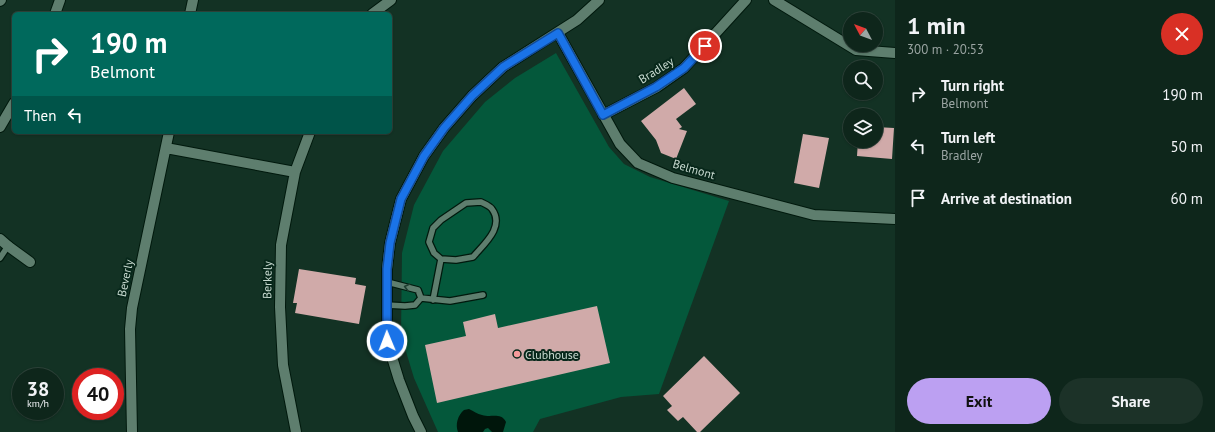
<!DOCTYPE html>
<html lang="en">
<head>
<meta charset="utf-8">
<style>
  body { margin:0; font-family:"PT Sans",sans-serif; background:#1c3228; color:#f1f3f6; height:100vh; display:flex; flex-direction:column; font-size:15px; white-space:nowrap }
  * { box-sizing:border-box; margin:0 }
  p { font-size:13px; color:#9ba5a3 }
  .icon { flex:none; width:22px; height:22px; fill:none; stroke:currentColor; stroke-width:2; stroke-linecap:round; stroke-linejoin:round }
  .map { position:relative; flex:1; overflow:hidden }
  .sheet { display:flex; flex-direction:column; background:#0e261b; width:320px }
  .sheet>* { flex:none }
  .top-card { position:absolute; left:12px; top:12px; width:380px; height:122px; border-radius:6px; box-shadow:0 1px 3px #0004,0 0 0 1px #2e433a; background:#00695c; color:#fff; overflow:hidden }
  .needle { width:26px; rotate:311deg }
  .fabs { position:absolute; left:843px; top:12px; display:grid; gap:8px }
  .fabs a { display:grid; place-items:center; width:40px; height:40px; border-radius:50%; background:#0e261b; box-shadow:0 1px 3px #0004,0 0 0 1px #2e433a; font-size:20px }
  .speed { position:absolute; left:12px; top:368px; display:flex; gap:8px; font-size:20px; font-weight:700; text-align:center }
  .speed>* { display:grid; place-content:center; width:52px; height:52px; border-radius:50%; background:#0e261b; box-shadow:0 1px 3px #0004,0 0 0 1px #2e433a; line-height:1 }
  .speed small { font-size:10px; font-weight:400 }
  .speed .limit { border:6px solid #d22; background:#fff; color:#111 }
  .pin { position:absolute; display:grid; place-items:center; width:34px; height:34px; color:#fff; margin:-17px; border:2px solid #fff; border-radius:50%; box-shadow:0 1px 4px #0007 }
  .me { position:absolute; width:44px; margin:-22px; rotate:359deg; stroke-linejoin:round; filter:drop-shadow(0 0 3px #0008) }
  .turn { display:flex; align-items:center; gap:14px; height:84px; padding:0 12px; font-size:18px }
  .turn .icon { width:52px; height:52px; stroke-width:2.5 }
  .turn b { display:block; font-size:28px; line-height:34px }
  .then { display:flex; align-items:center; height:38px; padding:0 12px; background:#0003; gap:8px; font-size:15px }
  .round { display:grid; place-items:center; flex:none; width:42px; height:42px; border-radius:21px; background:#1c3228 }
  .overview { display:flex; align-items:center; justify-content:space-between; height:68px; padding:0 12px }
  h1 { font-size:24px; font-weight:800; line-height:30px }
  .primary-button { display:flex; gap:8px; margin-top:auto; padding:8px 12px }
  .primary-button a { flex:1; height:46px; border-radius:24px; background:#bca0f2; color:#111; font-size:16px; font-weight:800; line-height:46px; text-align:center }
  .primary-button a+a { background:#1c3228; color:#f1f3f6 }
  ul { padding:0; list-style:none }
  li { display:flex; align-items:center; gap:12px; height:52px; padding:0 12px }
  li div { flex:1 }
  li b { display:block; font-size:15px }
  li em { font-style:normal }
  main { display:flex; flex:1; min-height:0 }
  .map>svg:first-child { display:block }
  .green { fill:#04583b }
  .water { fill:#00160b }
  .building { fill:#d0aaa9 }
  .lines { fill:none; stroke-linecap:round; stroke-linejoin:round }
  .service-casing { stroke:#00190d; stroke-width:8 }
  .minor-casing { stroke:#00190d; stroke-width:12 }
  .tertiary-casing { stroke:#00190d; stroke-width:12 }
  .service { stroke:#5e7e6e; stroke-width:5.5 }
  .minor { stroke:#5e7e6e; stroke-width:10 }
  .tertiary { stroke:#5e7e6e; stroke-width:10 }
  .oneway { stroke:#1e3e30 }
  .route-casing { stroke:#114b97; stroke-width:10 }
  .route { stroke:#1a73e8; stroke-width:7 }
  .poi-dot { fill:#f59b9b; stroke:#08281b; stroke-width:1.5 }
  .labels { text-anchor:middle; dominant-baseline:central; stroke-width:4; stroke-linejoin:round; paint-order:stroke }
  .street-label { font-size:12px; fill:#c8dad0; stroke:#08281b }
  .poi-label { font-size:12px; fill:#c8dad0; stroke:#08281b; text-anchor:start }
</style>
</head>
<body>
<main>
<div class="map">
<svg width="895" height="432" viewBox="0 0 895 432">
  <rect width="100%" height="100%" fill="#133224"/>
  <path class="green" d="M 556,53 L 609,147 L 624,164 L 650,177 L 729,201 L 659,394 L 621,397 L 540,419 L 533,432 L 438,432 L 414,378 L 401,335 L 402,253 L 414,205 L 443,151 L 485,102 L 515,78 Z"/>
  <path class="water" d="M 469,409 C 474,411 477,414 482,415 C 491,418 501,412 506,422 L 503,432 L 492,432 L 488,428 L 485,429 L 483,432 L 458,432 C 455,424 458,415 464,410 Z"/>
  <path class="building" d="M 684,88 L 696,104 L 676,119 L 682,127 L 679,129 L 687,131 L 676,159 L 661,153 L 656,140 L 641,121 Z
    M 876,127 L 894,128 L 892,159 L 857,156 L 858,141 L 876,141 Z
    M 803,134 L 829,138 L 819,188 L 794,183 Z
    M 299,269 L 356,278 L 355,284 L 366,286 L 359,324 L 295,313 L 297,303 L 293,303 Z
    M 597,306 L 610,363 L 437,403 L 425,345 L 466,336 L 463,322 L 495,314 L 498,328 Z
    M 704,356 L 740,393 L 700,432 L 697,432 L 683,417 L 678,421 L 667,410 L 672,406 L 663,396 Z"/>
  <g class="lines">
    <defs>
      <path id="service" d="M 481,202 C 485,204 490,206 492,209 C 505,227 484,244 473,257 L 456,260 L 441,259 L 434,253 L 429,242 L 433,228 L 441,220 L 466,203 Z
        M 0,258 L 8,246
        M 387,282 L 418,290 L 421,298
        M 421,298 L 450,301 L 483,295
        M 433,300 L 441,259
        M 386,305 L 405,306 L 415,305 L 421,298"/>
      <path id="minor" d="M 774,0 L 856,50 L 895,53
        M 0,1 L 1,0
        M 55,14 L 60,0
        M 190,14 L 193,0
        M 372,14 L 391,0
        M 558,33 L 620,144 L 638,163 L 673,178 L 814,215 L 895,219
        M 603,115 L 657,87 L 684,68 L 746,0
        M 0,127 L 14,103
        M 166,148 L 295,172
        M 8,246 L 30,262
        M 132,432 L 130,329 L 132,308 L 169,132
        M 296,432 L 283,365 L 280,307 L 281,245 L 295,172 L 310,132"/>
      <path id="tertiary" d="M 0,239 L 8,246
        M 421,432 L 413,416 L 399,380 L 387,341 L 387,269 L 390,243 L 401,199 L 424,156 L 444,128 L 472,96 L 503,67 L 577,20 L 599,0"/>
    </defs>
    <use href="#service" class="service-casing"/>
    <use href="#minor" class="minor-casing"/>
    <use href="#tertiary" class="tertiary-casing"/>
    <use href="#service" class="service"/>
    <use href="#minor" class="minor"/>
    <use href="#tertiary" class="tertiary"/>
  </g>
  <defs><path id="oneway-chevron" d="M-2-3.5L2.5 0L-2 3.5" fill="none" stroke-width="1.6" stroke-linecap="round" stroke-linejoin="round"/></defs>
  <use class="oneway" href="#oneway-chevron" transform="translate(407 287) rotate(-166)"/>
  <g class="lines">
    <defs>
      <path id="route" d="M 387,341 L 387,269 L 390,243 L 401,199 L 424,156 L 444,128 L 472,96 L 503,67 L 558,33 L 603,115 L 656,87 L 684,68 L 705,46"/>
    </defs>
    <use href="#route" class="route-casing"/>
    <use href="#route" class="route"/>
  </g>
  <circle class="poi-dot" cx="517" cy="354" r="4"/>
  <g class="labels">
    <g class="street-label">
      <text transform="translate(656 70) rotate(-32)">Bradley</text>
      <text transform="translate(694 169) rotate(16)">Belmont</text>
      <text transform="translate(125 278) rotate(-78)">Beverly</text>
      <text transform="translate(267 280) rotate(-89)">Berkely</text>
    </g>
    <g class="poi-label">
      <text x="525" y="354">Clubhouse</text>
    </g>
  </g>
</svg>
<div class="fabs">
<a><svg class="needle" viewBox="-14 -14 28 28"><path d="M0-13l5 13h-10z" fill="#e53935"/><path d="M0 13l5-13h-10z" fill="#9ba5a3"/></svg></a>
<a><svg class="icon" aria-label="search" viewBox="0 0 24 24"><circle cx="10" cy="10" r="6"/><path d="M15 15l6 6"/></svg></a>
<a><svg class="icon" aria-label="layers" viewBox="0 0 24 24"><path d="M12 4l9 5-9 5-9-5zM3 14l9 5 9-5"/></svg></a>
</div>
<div class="speed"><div>38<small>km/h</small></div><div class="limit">40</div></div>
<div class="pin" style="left:705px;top:46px;background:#d93025"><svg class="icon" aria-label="arrive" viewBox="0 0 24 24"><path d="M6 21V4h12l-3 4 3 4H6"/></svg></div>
<svg class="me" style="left:387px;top:341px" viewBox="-20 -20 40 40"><circle r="17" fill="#1a73e8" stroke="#fff" stroke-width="3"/><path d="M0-11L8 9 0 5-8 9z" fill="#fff"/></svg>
<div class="top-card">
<div class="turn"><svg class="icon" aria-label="right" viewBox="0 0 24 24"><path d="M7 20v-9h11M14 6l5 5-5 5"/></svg><div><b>190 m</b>Belmont</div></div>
<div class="then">Then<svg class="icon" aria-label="left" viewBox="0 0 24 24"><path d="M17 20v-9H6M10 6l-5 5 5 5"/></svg></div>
</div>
</div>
<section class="sheet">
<div class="overview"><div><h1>1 min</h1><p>300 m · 20:53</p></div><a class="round" style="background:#d93025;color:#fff"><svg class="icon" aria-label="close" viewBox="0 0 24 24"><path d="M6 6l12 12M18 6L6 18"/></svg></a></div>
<ul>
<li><svg class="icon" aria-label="right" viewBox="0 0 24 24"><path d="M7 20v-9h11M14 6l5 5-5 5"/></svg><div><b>Turn right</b><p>Belmont</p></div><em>190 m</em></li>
<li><svg class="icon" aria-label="left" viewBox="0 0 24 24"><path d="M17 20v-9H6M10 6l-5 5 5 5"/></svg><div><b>Turn left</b><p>Bradley</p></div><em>50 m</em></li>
<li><svg class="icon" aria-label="arrive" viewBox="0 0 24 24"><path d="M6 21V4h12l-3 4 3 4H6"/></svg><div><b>Arrive at destination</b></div><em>60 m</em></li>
</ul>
<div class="primary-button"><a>Exit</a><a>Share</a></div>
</section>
</main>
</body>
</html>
